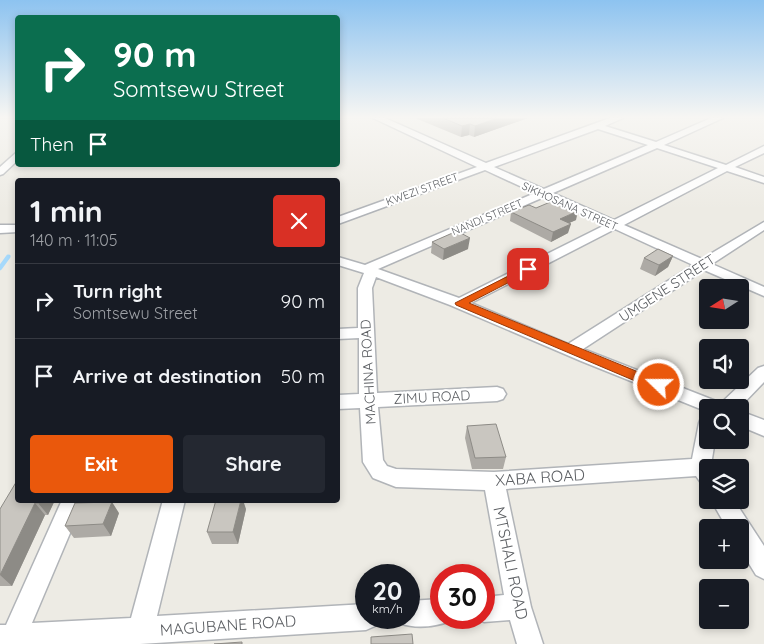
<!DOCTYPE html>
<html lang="en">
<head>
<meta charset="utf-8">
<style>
  body { margin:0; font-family:Quicksand,sans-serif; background:#242831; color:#f1f3f6; height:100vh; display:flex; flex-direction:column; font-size:19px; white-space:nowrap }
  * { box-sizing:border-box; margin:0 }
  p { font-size:16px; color:#9ea1a6 }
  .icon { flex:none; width:28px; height:28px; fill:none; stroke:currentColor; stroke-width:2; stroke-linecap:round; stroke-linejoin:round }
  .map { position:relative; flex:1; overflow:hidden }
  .side { position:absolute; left:15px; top:178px; width:325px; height:325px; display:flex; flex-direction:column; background:#171b24; border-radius:5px; box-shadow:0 2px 8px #0003 }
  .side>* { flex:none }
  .hud { position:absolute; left:15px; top:15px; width:325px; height:152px; border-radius:5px; box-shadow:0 2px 8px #0003; background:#0b6e4f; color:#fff; overflow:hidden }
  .needle { width:32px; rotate:258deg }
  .buttons { position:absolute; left:699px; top:279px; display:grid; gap:10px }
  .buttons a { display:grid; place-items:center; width:50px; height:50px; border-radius:5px; background:#171b24; box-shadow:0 2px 8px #0003; font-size:25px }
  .speed { position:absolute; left:355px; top:564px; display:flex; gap:10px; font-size:25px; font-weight:700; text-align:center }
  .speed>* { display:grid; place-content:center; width:65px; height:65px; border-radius:50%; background:#171b24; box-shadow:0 2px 8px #0003; line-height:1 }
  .speed small { font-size:12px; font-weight:400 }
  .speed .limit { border:8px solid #d22; background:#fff; color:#111 }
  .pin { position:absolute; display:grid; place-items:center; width:42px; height:42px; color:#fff; margin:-21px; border-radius:10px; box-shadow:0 2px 8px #0006 }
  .me { position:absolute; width:55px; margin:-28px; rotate:292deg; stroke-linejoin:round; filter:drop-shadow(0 0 4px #0008) }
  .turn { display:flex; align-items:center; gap:18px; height:105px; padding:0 15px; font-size:22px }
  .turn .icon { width:65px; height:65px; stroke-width:2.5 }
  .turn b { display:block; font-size:35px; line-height:42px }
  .then { display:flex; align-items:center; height:48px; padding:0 15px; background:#0003; gap:10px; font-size:19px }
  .round { display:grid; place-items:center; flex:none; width:52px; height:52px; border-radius:5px; background:#242831 }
  .headline { display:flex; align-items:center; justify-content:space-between; height:85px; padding:0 15px }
  h1 { font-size:30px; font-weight:800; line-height:38px }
  .primary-button { display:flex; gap:10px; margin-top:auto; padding:10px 15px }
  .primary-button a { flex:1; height:58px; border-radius:5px; background:#ea580c; color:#fff; font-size:20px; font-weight:800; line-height:58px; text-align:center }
  .primary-button a+a { background:#242831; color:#f1f3f6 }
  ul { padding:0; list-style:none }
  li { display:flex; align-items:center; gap:15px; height:75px; padding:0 15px; border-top:1px solid #363941 }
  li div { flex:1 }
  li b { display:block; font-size:19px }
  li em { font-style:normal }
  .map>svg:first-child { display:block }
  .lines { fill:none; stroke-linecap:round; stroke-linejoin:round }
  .stream-far1 { stroke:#a6d9fb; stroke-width:3 }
  .stream { stroke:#a6d9fb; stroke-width:4.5 }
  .street-casing { stroke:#b1b4b8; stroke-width:3 }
  .street { fill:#fff; fill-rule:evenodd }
  .wall { fill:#adaaa5 }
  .shaded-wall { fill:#8d8b86 }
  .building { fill:#c9c6c0; stroke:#8d8b86 }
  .route { fill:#ea580c; stroke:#983908 }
  .labels { text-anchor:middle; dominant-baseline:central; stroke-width:4; stroke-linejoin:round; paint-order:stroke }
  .far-street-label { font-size:11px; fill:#5c5f63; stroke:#fff }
  .street-label { font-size:14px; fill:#5c5f63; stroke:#fff }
  .near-street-label { font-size:16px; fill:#5c5f63; stroke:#fff }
</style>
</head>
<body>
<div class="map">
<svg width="764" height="644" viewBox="0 0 764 644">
  <rect width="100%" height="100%" fill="#edebe4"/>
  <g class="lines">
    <path class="stream-far1" d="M 7,258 L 9,256"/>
    <path class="stream" d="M 0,268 L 8,257"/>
    <defs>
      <path id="street" d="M 373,118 L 385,118 L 486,163 L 610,118 L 623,118 L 605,126 L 656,142 L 711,118 L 723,118 L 664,145 L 726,165 L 764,146 L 764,153 L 735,167 L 764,177 L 764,183 L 727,171 L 624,225 L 702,259 L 764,222 L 764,230 L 712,264 L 764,287 L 764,296 L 704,270 L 583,349 L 721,403 L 758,368 L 764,366 L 764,382 L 739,408 L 708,408 L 708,412 L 581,361 L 450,305 L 376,277 L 372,288 L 377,393 L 497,387 L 503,389 L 506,394 L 503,399 L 497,401 L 378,407 L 383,460 L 387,466 L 396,469 L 494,472 L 692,459 L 699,423 L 701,418 L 708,416 L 708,440 L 715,440 L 711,465 L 713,468 L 708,468 L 708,486 L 701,483 L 696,476 L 506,489 L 531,607 L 543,644 L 517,644 L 510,620 L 484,622 L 475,618 L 484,618 L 484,597 L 504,595 L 485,490 L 396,487 L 373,478 L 363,462 L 360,408 L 338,409 L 338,395 L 359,394 L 359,338 L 338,339 L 338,329 L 358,328 L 358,288 L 364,273 L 338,265 L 338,257 L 365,265 L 535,193 L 485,170 L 338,224 L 338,217 L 477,167 ZM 598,129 L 648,145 L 544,189 L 494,167 ZM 657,148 L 718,168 L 614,220 L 553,193 ZM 544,197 L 605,225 L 459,298 L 378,269 ZM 615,229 L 693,265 L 568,344 L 471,303 Z
        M 18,151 L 18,160 L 3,174 L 0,175 L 0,167 Z
        M 0,225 L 18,225 L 18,232 L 0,233 Z
        M 740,411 L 764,420 L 764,436 L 740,426 Z
        M 62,500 L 84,500 L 32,623 L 131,618 L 163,500 L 185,500 L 157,616 L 366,604 L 366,618 L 378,618 L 375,626 L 366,630 L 140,644 L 0,644 L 0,625 L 6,625 Z
        M 711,500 L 734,500 L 764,546 L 764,579 L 756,575 L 740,549 L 740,528 L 727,528 Z
        M 441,599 L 441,618 L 451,618 L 450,621 C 435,627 415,629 400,623 L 398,618 L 409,618 L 409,601 Z"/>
    </defs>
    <use href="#street" class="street-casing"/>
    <use href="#street" class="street"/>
  </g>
  <path class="wall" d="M 415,118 L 528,118 L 474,137 L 469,135 L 461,137 Z
    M 536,208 L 576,220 L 569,223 L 568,233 L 551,242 L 510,221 L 511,212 Z
    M 432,242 L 468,249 L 443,260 L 431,253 Z
    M 673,256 L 668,267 L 655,276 L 640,269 L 644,258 Z
    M 467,426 L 506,457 L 503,469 L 472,469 L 465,438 Z
    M 55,500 L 48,515 L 45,515 L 12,586 L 0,586 L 0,509 Z
    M 246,509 L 238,544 L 212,544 L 207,532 Z
    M 119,513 L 111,536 L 74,538 L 65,526 Z"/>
  <path class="shaded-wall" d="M 498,118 L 528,118 L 474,137 L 475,126 Z
    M 470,124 L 469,135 L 461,137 L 462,126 Z
    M 578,211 L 576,220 L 558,228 L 560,219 Z
    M 571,224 L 568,233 L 551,242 L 553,232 Z
    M 470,238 L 468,249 L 443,260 L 444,249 Z
    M 673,256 L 668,267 L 655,276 L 659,265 Z
    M 40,500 L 55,500 L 48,515 L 38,503 Z
    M 241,500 L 243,500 L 246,509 L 238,544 L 233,532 Z
    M 112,502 L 119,513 L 111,536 L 103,524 Z
    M 35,503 L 45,515 L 12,586 L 0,575 Z"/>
  <path class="building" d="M 443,118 L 498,118 L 475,126 L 470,124 L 462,126 Z
    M 555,200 L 578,211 L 560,219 L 571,224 L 553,232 L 511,212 L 529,205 L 536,208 Z
    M 457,231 L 470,238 L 444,249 L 432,242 Z
    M 658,249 L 673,256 L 659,265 L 644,258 Z
    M 496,424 L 506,457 L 475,458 L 467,426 Z
    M 18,479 L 18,500 L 40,500 L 38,503 L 35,503 L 0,575 L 0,509 Z
    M 216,500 L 241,500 L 233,532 L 207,532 Z
    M 112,502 L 103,524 L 65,526 L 75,503 Z
    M 412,634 L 413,644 L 371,644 L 371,637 Z
    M 242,642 L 242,644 L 214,644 Z"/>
  <linearGradient id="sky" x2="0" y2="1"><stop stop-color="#8dc3f0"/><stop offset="0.56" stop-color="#f7f6f3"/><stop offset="1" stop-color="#f7f6f3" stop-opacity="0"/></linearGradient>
  <rect width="764" height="209" fill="url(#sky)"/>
  <path class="route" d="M 528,266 L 531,267 L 531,271 L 469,303 L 663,382 L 665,385 L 663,389 L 654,389 L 456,305 L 455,303 Z"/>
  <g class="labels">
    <g class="far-street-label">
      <text transform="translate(422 189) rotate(-20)">KWEZI STREET</text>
      <text transform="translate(570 206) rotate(24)">SIKHOSANA STREET</text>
      <text transform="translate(487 217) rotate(-23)">NANDI STREET</text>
    </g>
    <g class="street-label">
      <text transform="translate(667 288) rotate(-33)">UMGENE STREET</text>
      <text transform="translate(368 372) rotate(-93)">MACHINA ROAD</text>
      <text transform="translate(432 397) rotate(-3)">ZIMU ROAD</text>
    </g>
    <g class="near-street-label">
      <text transform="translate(540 477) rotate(-4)">XABA ROAD</text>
      <text transform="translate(511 563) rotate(78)">MTSHALI ROAD</text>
      <text transform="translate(228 625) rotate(-4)">MAGUBANE ROAD</text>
    </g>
  </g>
</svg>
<div class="buttons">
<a><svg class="needle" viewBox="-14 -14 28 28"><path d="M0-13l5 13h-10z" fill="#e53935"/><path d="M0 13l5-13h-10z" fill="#9ea1a6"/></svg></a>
<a><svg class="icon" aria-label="sound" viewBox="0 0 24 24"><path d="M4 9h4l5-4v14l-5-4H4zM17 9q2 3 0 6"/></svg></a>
<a><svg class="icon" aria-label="search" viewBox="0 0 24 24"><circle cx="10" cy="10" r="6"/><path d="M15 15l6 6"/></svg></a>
<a><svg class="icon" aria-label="layers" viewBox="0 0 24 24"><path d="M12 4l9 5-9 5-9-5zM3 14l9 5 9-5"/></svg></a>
<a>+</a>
<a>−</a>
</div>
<div class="speed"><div>20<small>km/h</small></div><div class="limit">30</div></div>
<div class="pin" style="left:528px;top:269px;background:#d93025"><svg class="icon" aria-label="arrive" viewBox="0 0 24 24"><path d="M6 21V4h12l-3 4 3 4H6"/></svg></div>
<svg class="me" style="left:659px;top:385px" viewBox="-20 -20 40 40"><circle r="17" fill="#ea580c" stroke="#fff" stroke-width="3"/><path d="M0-11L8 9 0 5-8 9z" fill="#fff"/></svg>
<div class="hud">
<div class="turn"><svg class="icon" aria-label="right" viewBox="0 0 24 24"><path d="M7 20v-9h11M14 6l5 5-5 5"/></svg><div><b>90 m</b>Somtsewu Street</div></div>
<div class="then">Then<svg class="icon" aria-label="arrive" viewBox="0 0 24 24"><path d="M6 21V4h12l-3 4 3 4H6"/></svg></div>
</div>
<section class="side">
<div class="headline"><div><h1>1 min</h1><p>140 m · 11:05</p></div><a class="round" style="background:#d93025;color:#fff"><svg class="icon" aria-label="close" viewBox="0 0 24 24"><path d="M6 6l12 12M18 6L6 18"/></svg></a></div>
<ul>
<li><svg class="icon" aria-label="right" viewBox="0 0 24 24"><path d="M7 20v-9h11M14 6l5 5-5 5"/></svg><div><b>Turn right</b><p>Somtsewu Street</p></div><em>90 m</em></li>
<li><svg class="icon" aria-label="arrive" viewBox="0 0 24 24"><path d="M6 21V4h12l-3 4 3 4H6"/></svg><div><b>Arrive at destination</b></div><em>50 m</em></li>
</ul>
<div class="primary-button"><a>Exit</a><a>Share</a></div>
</section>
</div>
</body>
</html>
